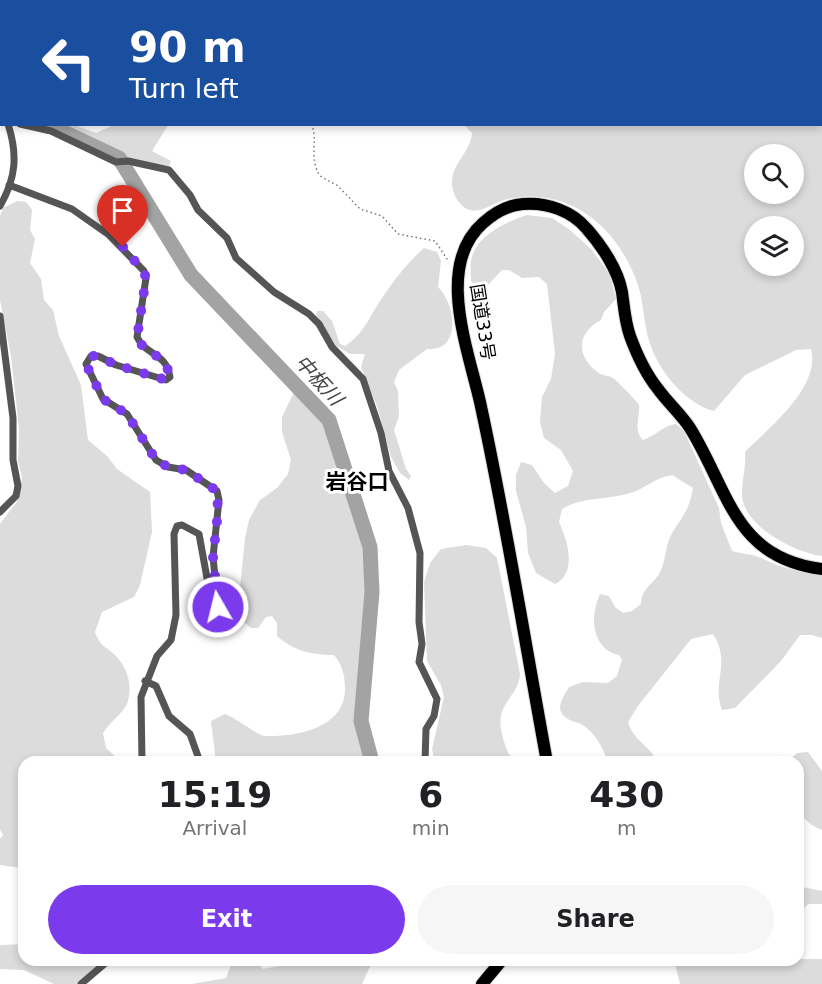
<!DOCTYPE html>
<html lang="en">
<head>
<meta charset="utf-8">
<style>
  body { margin:0; font-family:"DejaVu Sans","Noto Sans JP",sans-serif; background:#f6f6f6; color:#202124; height:100vh; display:flex; flex-direction:column; font-size:22px; white-space:nowrap }
  * { box-sizing:border-box; margin:0 }
  p { font-size:20px; color:#757577 }
  .icon { flex:none; width:33px; height:33px; fill:none; stroke:currentColor; stroke-width:2; stroke-linecap:round; stroke-linejoin:round }
  .map { position:relative; flex:1; overflow:hidden }
  .details { position:absolute; left:18px; top:756px; width:786px; height:210px; display:flex; flex-direction:column; background:#fff; border-radius:18px; box-shadow:0 3px 9px #0003 }
  .details>* { flex:none }
  .top-card { position:absolute; left:0px; top:0px; width:822px; height:126px; box-shadow:0 3px 9px #0003; background:#1a4fa0; color:#fff; overflow:hidden }
  .fabs { position:absolute; left:744px; top:144px; display:grid; gap:12px }
  .fabs a { display:grid; place-items:center; width:60px; height:60px; border-radius:50%; background:#fff; box-shadow:0 3px 9px #0003; font-size:30px }
  .pin { position:absolute; display:grid; place-items:center; width:51px; height:51px; color:#fff; margin:-62px -26px; border-radius:50% 50% 50% 0; rotate:-45deg; box-shadow:0 0 6px #0007 }
  .pin .icon { rotate:45deg }
  .me { position:absolute; width:66px; margin:-33px; rotate:352deg; stroke-linejoin:round; filter:drop-shadow(0 0 4px #0008) }
  .turn { display:flex; align-items:center; gap:21px; height:126px; padding:0 30px; font-size:27px }
  .turn .icon { width:78px; height:78px; stroke-width:2.5 }
  .turn b { display:block; font-size:42px; line-height:51px }
  .eta { display:flex; justify-content:space-evenly; align-items:center; height:102px; text-align:center }
  .eta b { font-size:36px; font-weight:700; line-height:42px }
  .action { display:flex; gap:12px; margin-top:auto; padding:12px 30px }
  .action a { flex:1; height:69px; border-radius:36px; background:#7c3aed; color:#fff; font-size:24px; font-weight:700; line-height:69px; text-align:center }
  .action a+a { background:#f6f6f6; color:#202124 }
  .map>svg:first-child { display:block }
  .green { fill:#dcdcdc; fill-rule:evenodd }
  .lines { fill:none; stroke-linecap:round; stroke-linejoin:round }
  .river { stroke:#a3a3a3; stroke-width:15 }
  .trunk-casing { stroke:#dbdbdb; stroke-width:14 }
  .path { stroke:#777; stroke-width:1.5; stroke-dasharray:1.5 3; stroke-linecap:butt }
  .minor { stroke:#555; stroke-width:7 }
  .trunk { stroke:#000; stroke-width:12 }
  .route { stroke:#7c3aed; stroke-width:10; stroke-dasharray:0 18 }
  .labels { text-anchor:middle; dominant-baseline:central; stroke-width:6; stroke-linejoin:round; paint-order:stroke }
  .street-label { font-size:18px; fill:#000; stroke:#fff }
  .water-label { font-size:20px; font-style:italic; fill:#444; stroke:#fff }
  .quarter-label { font-size:21px; font-weight:bold; fill:#000; stroke:#fff }
</style>
</head>
<body>
<div class="map">
<svg width="822" height="984" viewBox="0 0 822 984">
  <rect width="100%" height="100%" fill="#fff"/>
  <path class="green" d="M 385,0 L 822,0 L 822,556 C 796,553 742,526 742,494 C 742,480 746,467 745,452 C 769,428 821,387 811,349 L 796,350 L 745,375 L 714,411 C 687,404 662,375 652,349 C 645,332 644,313 641,296 C 636,274 624,252 610,235 C 583,204 545,189 504,200 C 494,203 481,213 470,210 C 459,207 451,192 452,181 C 453,162 470,153 472,133 L 464,125 L 820,124 L 820,2 ZM 754,154 L 794,154 L 794,194 L 754,194 ZM 754,226 L 794,226 L 794,266 L 754,266 Z
    M 50,125 L 74,125 L 96,133 L 114,125 L 168,125 L 152,151 L 171,161 L 169,166 C 155,164 135,162 123,156 C 101,145 75,131 50,125 Z
    M 17,201 L 26,202 L 32,210 L 30,230 L 35,239 L 30,263 L 41,279 L 44,300 L 53,310 L 59,336 L 81,385 L 88,440 L 107,456 L 117,469 L 150,492 L 152,532 L 140,585 L 134,597 L 102,612 L 95,632 C 101,648 105,645 116,656 C 128,669 133,686 127,704 C 123,713 109,723 103,733 L 106,748 L 121,762 L 24,762 L 24,874 L 21,868 L 0,865 L 0,839 L 3,835 L 0,829 L 0,524 L 18,500 L 22,477 L 18,462 L 19,429 L 11,356 L 0,300 L 0,216 L 3,208 Z
    M 527,215 L 552,218 L 570,230 L 592,250 L 609,273 L 616,299 L 604,312 L 601,320 C 578,332 575,354 596,371 C 601,376 608,375 613,378 C 615,379 638,402 639,405 C 640,417 633,430 643,440 C 655,436 664,425 676,424 L 684,431 L 719,508 L 721,523 L 732,551 C 742,554 753,554 761,558 C 781,568 800,572 822,575 L 822,638 L 812,635 L 800,635 L 781,661 L 735,708 L 722,710 C 711,681 732,664 713,634 L 691,639 L 638,706 L 628,722 C 634,742 649,744 657,762 L 608,762 C 603,748 595,732 581,724 C 577,722 572,722 568,719 C 553,710 563,698 569,687 L 583,682 L 608,683 L 617,676 L 622,660 L 619,655 C 592,649 589,617 600,594 L 609,596 L 615,607 L 623,613 L 632,611 L 641,604 C 641,588 654,584 660,572 C 666,561 665,546 671,535 C 682,516 689,512 693,488 L 672,475 C 656,477 645,489 630,493 C 608,500 580,497 562,509 L 559,522 C 567,539 578,573 555,584 L 536,573 L 528,553 L 526,527 L 516,491 L 516,475 L 521,462 L 532,465 L 544,483 L 555,493 L 568,486 L 573,471 L 561,450 L 544,438 L 540,422 L 542,397 L 551,379 L 555,354 L 547,284 L 539,277 L 522,278 L 509,270 L 502,270 L 486,287 L 476,286 L 471,281 C 471,275 470,267 471,261 C 475,236 506,222 527,215 Z
    M 424,248 L 437,252 L 441,261 L 438,287 C 456,304 462,352 427,349 L 399,370 L 394,382 L 398,391 L 399,416 L 394,430 L 406,469 L 411,476 L 409,480 L 400,473 L 391,457 L 377,406 L 361,367 L 365,354 L 350,354 L 335,345 L 316,315 L 317,311 L 323,311 L 332,321 L 340,344 L 345,346 C 363,335 371,314 382,298 C 395,279 407,263 424,248 Z
    M 302,387 C 331,400 349,458 349,488 L 361,498 L 371,526 L 376,553 L 377,608 L 369,653 L 364,722 L 378,762 L 216,762 L 211,721 L 225,714 C 237,718 256,735 265,736 C 297,737 344,728 345,690 C 345,676 343,666 334,655 C 313,655 293,651 277,636 L 277,623 L 272,616 L 266,617 L 258,628 L 251,628 L 245,623 L 238,607 L 245,538 L 249,520 L 260,500 L 277,488 L 288,474 L 291,460 L 282,432 L 282,417 L 296,388 Z
    M 466,545 L 486,548 L 497,558 L 520,674 C 519,689 511,694 504,707 C 495,723 505,747 513,762 L 435,762 L 432,749 L 444,697 L 441,685 L 427,661 L 424,582 L 430,563 L 441,549 Z
    M 808,752 L 822,771 L 822,830 C 789,817 798,792 798,762 L 787,762 L 797,753 Z
    M 798,886 L 822,891 L 822,904 L 808,904 L 798,914 Z
    M 24,944 L 24,960 L 103,960 L 76,984 L 54,984 L 24,970 L 0,969 L 0,945 Z
    M 822,959 L 822,984 L 680,984 L 674,960 Z
    M 233,960 L 252,960 L 263,969 L 280,966 L 293,960 L 373,960 L 362,984 L 192,984 L 226,978 Z"/>
  <g class="lines">
    <path class="river" d="M 0,98 L 2,100
      M 40,124 L 53,127 L 119,158 L 191,275 L 329,420 L 370,547 L 372,592 L 361,721 L 372,762"/>
    <defs>
      <path id="trunk" d="M 547,762 C 525,642 506,521 480,402 C 468,349 435,265 483,223 C 494,213 508,205 523,204 C 547,202 572,211 587,229 C 602,246 618,270 622,292 C 624,306 625,322 630,336 C 637,355 645,373 658,389 C 668,403 681,414 690,428 C 729,491 734,558 822,569
        M 482,984 L 502,960"/>
    </defs>
    <use href="#trunk" class="trunk-casing"/>
    <path class="path" d="M 23,0 L 23,2
      M 311,124 C 319,138 308,157 320,176 L 338,186 L 360,209 L 382,216 L 398,234 L 435,241 L 449,262"/>
    <path class="minor" d="M 0,106 L 2,108
      M 20,124 L 51,131 L 116,162 L 128,161 L 169,170 L 190,195 L 198,210 L 227,238 L 236,258 L 274,292 L 309,314 L 319,324 L 332,347 L 363,379 L 381,433 L 389,471 L 408,508 L 420,553 L 419,622 L 422,644 L 419,662 L 437,699 L 434,716 L 426,729 L 425,762
      M 9,185 L 72,209 L 109,235 L 144,271 L 146,278 L 137,337 C 146,356 166,352 170,377 L 166,380 L 116,365 L 98,356 L 91,356 L 86,364 L 103,399 L 127,414 L 156,460 L 168,467 L 186,470 L 217,491 L 219,500 L 213,557 L 218,607 L 211,600 L 199,534 L 182,525 L 177,526 L 174,534 L 176,615 L 171,640 L 157,656 L 141,697 L 142,762
      M 0,206 C 16,178 18,155 8,124
      M 0,316 L 13,418 L 13,460 L 18,486 L 16,496 L 0,512
      M 145,681 L 156,686 L 169,716 L 190,734 L 200,762
      M 81,984 L 109,960"/>
    <use href="#trunk" class="trunk"/>
  </g>
  <g class="lines">
    <path class="route" d="M 123,247 L 144,272 L 146,278 L 137,338 C 146,356 165,352 170,377 L 166,380 L 116,365 L 98,356 L 91,356 L 86,364 L 103,399 L 127,414 L 156,460 L 168,467 L 186,470 L 217,491 L 218,512 L 213,557 L 218,607"/>
  </g>
  <g class="labels">
    <g class="street-label">
      <text transform="translate(483 322) rotate(81)">国道33号</text>
    </g>
    <g class="water-label">
      <text transform="translate(319 380) rotate(48)">中板川</text>
    </g>
    <g class="quarter-label">
      <text x="357" y="482">岩谷口</text>
    </g>
  </g>
</svg>
<div class="fabs">
<a><svg class="icon" aria-label="search" viewBox="0 0 24 24"><circle cx="10" cy="10" r="6"/><path d="M15 15l6 6"/></svg></a>
<a><svg class="icon" aria-label="layers" viewBox="0 0 24 24"><path d="M12 4l9 5-9 5-9-5zM3 14l9 5 9-5"/></svg></a>
</div>
<div class="pin" style="left:123px;top:247px;background:#d93025"><svg class="icon" aria-label="arrive" viewBox="0 0 24 24"><path d="M6 21V4h12l-3 4 3 4H6"/></svg></div>
<svg class="me" style="left:218px;top:607px" viewBox="-20 -20 40 40"><circle r="17" fill="#7c3aed" stroke="#fff" stroke-width="3"/><path d="M0-11L8 9 0 5-8 9z" fill="#fff"/></svg>
<div class="top-card">
<div class="turn"><svg class="icon" aria-label="left" viewBox="0 0 24 24"><path d="M17 20v-9H6M10 6l-5 5 5 5"/></svg><div><b>90 m</b>Turn left</div></div>
</div>
<section class="details">
<div class="eta">
<div><b>15:19</b><p>Arrival</p></div>
<div><b>6</b><p>min</p></div>
<div><b>430</b><p>m</p></div>
</div>
<div class="action"><a>Exit</a><a>Share</a></div>
</section>
</div>
</body>
</html>
